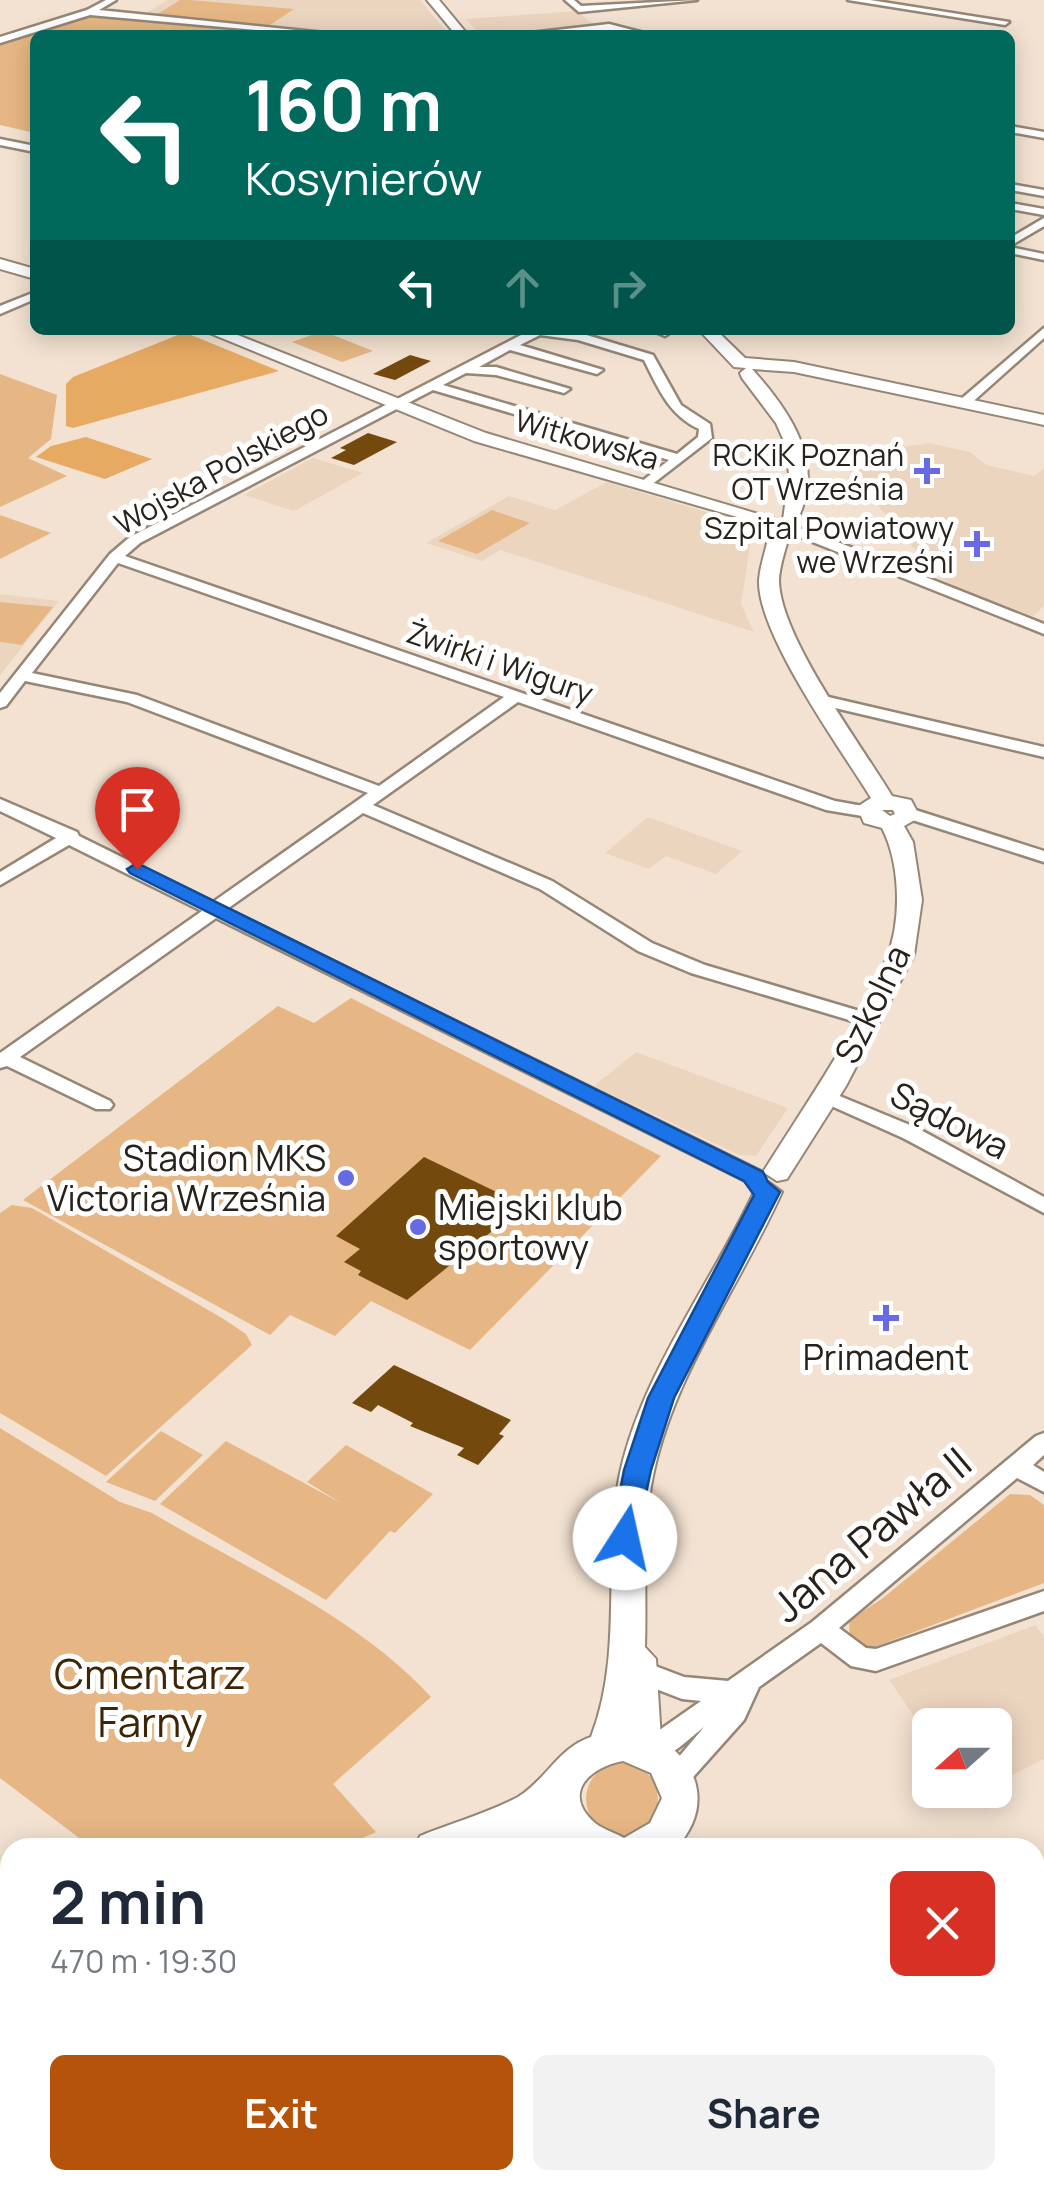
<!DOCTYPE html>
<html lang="en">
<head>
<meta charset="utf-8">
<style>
  body { margin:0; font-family:Manrope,sans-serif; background:#f2f2f3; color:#1f2937; height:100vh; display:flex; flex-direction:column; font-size:38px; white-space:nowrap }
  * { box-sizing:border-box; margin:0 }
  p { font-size:32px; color:#747a83 }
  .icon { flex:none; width:55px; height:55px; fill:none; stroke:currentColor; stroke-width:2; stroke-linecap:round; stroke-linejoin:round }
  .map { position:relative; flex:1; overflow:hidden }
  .sheet { position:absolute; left:0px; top:1838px; width:1045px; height:352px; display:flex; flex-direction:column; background:#fff; border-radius:30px 30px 0 0; box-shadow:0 5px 25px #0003 }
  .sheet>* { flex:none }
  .guide { position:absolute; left:30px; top:30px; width:985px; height:305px; border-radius:15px; box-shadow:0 5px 25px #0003; background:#00695c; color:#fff; overflow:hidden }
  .needle { width:65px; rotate:249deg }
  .fabs { position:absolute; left:912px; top:1708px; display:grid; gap:20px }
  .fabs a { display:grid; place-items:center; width:100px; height:100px; border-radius:15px; background:#fff; box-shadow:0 5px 25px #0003; font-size:50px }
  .pin { position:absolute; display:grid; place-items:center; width:85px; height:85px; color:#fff; margin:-102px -42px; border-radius:50% 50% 50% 0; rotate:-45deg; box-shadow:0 0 10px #0007 }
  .pin .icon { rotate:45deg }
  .me { position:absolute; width:110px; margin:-55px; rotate:10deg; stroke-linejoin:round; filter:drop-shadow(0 0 8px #0008) }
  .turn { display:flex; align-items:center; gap:35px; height:210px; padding:0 50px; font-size:45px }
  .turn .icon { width:130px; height:130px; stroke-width:2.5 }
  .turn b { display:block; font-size:70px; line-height:85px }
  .lanes { display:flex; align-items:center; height:95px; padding:0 50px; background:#0003; justify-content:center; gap:50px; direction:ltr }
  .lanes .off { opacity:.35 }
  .round { display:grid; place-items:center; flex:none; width:105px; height:105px; border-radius:15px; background:#f2f2f3 }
  .head { display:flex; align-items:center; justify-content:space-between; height:170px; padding:0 50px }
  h1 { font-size:60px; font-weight:700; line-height:75px }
  .cta { display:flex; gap:20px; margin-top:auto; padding:20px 50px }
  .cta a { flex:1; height:115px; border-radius:15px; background:#b45309; color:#fff; font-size:40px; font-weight:700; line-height:115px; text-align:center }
  .cta a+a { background:#f2f2f3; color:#1f2937 }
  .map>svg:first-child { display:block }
  .built { fill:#ecd5bf }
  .green { fill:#e6b784 }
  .water { fill:#e7aa63 }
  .building { fill:#74490e }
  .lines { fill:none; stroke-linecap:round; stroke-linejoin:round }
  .minor-casing { stroke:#958676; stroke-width:5 }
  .tertiary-casing { stroke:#958676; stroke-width:4 }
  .minor { fill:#fff; fill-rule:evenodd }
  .tertiary { fill:#fff; fill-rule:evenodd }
  .route { fill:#1a73e8; stroke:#114b97; stroke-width:2.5 }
  .poi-dot { fill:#676ae3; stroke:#fff; stroke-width:4 }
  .labels { text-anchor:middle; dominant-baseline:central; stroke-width:10; stroke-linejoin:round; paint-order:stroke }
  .far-street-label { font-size:30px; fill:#28221b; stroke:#fff }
  .far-poi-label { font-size:30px; fill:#28221b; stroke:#fff; text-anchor:end }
  .street-label { font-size:35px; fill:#28221b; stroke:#fff }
  .poi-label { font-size:35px; fill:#28221b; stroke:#fff; text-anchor:end }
  .near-street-label { font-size:42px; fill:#28221b; stroke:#fff }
  .near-park-label { font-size:42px; fill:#3d2505; stroke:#fff }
</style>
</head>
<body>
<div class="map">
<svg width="1044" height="2189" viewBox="0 0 1044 2189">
  <rect width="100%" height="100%" fill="#f3e2d1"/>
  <path class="built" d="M 167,0 L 420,0 L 449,35 L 365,35 L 143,15 Z
    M 577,11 L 594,25 L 481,35 L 466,19 Z
    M 929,443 L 970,452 L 987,465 L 1034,476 L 1044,468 L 1044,606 L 1033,616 L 965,592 L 938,577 L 837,457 Z
    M 313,458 L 363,473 L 294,511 L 244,495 Z
    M 607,482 L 742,523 L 752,534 L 741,604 L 754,632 L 500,550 L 482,561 L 426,543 L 509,496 L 555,510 Z
    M 0,594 L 59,601 L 0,675 Z
    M 648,817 L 742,851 L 716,874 L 666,856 L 649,869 L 605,853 Z
    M 636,1052 L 788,1108 L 756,1156 L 739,1155 L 594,1086 Z
    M 1035,1625 L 1044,1636 L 1044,1759 L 995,1784 L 995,1725 L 930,1725 L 930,1739 L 889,1680 Z
    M 289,2180 L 459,2180 L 450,2189 L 297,2189 Z"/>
  <path class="green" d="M 180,0 L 189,0 L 294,9 L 270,25 L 156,15 Z
    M 88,13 L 329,35 L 35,35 L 35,133 L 0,125 L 0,41 Z
    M 323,331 L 373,351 L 342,362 L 292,342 Z
    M 0,374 L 57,395 L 51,439 L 28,458 L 67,476 L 0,507 Z
    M 492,510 L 530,523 L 477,554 L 438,541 Z
    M 0,515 L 51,533 L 0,559 Z
    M 0,602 L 53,607 L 22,645 L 0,642 Z
    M 351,998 L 661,1156 L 470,1350 L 371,1301 L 335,1336 L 290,1315 L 270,1335 L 23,1200 L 278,1006 L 314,1023 Z
    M 12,1205 L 32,1208 L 222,1318 L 246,1334 L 252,1345 L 106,1476 L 0,1413 L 0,1213 Z
    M 0,1428 L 120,1502 L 152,1513 C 245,1568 357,1616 431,1697 L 333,1784 L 376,1832 L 343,1847 L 91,1847 L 0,1778 Z
    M 161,1431 L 203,1455 L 155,1501 L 106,1482 Z
    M 226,1441 L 341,1503 L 307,1482 L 346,1445 L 433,1494 L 395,1533 L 390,1531 L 326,1600 L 160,1504 Z
    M 1010,1494 L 1030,1495 L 1044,1505 L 1044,1583 L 872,1648 C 856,1645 846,1638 850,1620 L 883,1598 Z
    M586 1799a36 36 0 1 1 72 0a36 36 0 1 1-72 0Z
    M 485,2180 L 721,2180 L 724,2189 L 487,2189 Z"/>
  <path class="water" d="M 178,335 L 191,335 L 279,371 L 73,428 L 66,426 L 66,384 L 73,377 Z
    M 86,437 L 152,459 L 105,479 L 36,457 L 51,446 Z"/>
  <path class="building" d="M 410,355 L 431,361 L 395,380 L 373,374 Z
    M 368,433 L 397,442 L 354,465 L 331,458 L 346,450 L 340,448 Z
    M 424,1157 L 515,1201 L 491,1232 L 407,1300 L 358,1275 L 361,1271 L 344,1262 L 360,1249 L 336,1236 Z
    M 394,1365 L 511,1420 L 499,1434 L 504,1436 L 478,1465 L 457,1455 L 464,1448 L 410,1426 L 413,1423 L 378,1405 L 371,1412 L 352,1403 Z"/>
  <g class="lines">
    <defs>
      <path id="minor" d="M 106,0 L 116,0 L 99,10 L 345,35 L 312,35 L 90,15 L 0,43 L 0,37 L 87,10 Z
        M 565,0 L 574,0 L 581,6 L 697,0 L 579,12 Z
        M 848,0 L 870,0 L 1009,22 L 1005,25 Z
        M 609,24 L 652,35 L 609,30 L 513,35 Z
        M 1010,126 L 1044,132 L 1044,138 L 1010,132 Z
        M 0,139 L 35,146 L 35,152 L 0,145 Z
        M 1010,184 L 1044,190 L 1044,196 L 1010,190 Z
        M 1010,203 L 1044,209 L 1044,215 L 1010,209 Z
        M 1044,218 L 1044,226 L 1010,246 L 1010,238 Z
        M 1010,247 L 1044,254 L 1044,260 L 1010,253 Z
        M 35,292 L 35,299 L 0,314 L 0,306 Z
        M 1044,328 L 1044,338 L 968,406 L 960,406 L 960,400 Z
        M 531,330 L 580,333 L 653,355 L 681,405 L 710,424 L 712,438 L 646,489 L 641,488 L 641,482 L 669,460 L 433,390 L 140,543 L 125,556 L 835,801 L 874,808 L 874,816 L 868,817 L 826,810 L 518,702 L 373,805 L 552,881 L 652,943 L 705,965 L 873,1015 L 876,1019 L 866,1025 L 691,973 L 638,951 L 540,889 L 363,813 L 227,909 L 762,1172 L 765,1177 L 762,1182 L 748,1182 L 216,918 L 20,1057 L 110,1101 L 113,1105 L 110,1109 L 96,1109 L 7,1066 L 0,1068 L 0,1053 L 202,911 L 69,845 L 0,885 L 0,872 L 56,838 L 0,811 L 0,799 L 77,832 L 79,836 L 213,902 L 368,793 L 127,702 L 25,681 L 6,706 L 0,708 L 0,693 L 110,554 L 130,537 ZM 540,335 L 578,340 L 644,360 C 658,388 669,415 699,429 L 698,437 L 677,454 L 443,385 L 466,373 L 496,375 L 564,393 L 570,389 L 496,367 L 479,367 L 510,350 L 597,374 L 603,370 L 520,345 ZM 118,563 L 504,697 L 379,786 L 137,695 L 32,673 Z
        M 651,330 L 670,330 L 671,332 L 665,336 Z
        M 795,529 L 805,529 L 1044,624 L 1044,634 L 795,535 Z
        M 824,696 L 1044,747 L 1044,757 L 818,704 L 816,701 Z
        M 909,808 L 1044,851 L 1044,862 L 903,817 L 900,813 Z
        M 825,1090 L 917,1128 L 1044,1197 L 1044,1213 L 903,1138 L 818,1100 L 815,1096 L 818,1092 Z
        M 1044,1433 L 1044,1455 L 1033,1465 L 1044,1472 L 1044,1492 L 1017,1478 L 839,1628 L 866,1648 L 876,1649 L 1044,1591 L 1044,1611 L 876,1671 L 851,1666 L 821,1643 L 759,1687 L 744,1720 L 686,1785 L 676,1789 L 666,1785 L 662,1777 L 704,1727 C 687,1740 663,1767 641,1759 L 638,1751 L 641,1743 L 701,1701 L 682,1699 L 633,1680 L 629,1672 L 633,1664 L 642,1661 L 684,1677 L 728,1681 L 812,1622 L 1036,1436 Z
        M 0,1882 L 10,1886 L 10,1924 L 0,1920 Z"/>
      <path id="tertiary" d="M 427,0 L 439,0 L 468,35 L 456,35 Z
        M 0,259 L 35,269 L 35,279 L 0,269 Z
        M 202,330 L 225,330 L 486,433 L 775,519 L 758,523 L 474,441 Z
        M 699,330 L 716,330 L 745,358 L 794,362 L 1044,415 L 1044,425 L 794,372 L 752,369 C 789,410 827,463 797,520 L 783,520 L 789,475 L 787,448 L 776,423 L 742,378 L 740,373 L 746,368 L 734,367 Z
        M 779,529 L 789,535 C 786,549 779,567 779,581 C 780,637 862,746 892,796 L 911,800 L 920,817 L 904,826 L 913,842 L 922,900 L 914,955 L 846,1086 L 787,1179 L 777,1181 L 763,1172 C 803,1108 860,1027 887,957 C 902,919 900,863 882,828 L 864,823 L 857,807 L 871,798 C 841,749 757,634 759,580 C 760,566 766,549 769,535 ZM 882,810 L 893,810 L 895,814 L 890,816 Z
        M 768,1182 L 782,1192 C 741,1284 676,1371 654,1471 C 641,1529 647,1588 645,1647 L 656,1659 L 661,1740 C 703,1767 710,1811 676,1848 L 415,1848 L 420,1836 C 452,1823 488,1813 518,1797 C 547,1779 558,1748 591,1737 C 624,1652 602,1561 620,1473 C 642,1373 711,1284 754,1192 ZM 623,1761 L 651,1773 L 662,1798 L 650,1823 L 624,1838 C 616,1833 604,1830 595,1823 C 561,1793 590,1767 623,1761 Z
        M 10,2031 L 10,2072 L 0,2076 L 0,2035 Z
        M 734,2180 L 778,2180 L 780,2189 L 736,2189 Z"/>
    </defs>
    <use href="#minor" class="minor-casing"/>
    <use href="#tertiary" class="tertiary-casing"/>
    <use href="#minor" class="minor"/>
    <use href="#tertiary" class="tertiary"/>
  </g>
  <path class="route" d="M 137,863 L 763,1172 L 768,1182 L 780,1192 L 674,1398 L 651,1470 L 635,1545 L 615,1545 L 611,1538 L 624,1470 L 648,1398 L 754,1195 L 744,1181 L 130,873 L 127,869 Z"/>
  <g class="poi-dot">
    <path d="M922 456h10v10h10v10h-10v10h-10v-10h-10v-10h10z"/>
    <path d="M972 529h10v10h10v10h-10v10h-10v-10h-10v-10h10z"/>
    <circle cx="346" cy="1178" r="10"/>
    <circle cx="418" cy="1227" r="10"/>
    <path d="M881 1303h10v10h10v10h-10v10h-10v-10h-10v-10h10z"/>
  </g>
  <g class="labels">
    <g class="far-street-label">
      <text transform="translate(587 439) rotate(16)">Witkowska</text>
      <text transform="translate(221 468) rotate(-29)">Wojska Polskiego</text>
      <text transform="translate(500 662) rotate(19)">Żwirki i Wigury</text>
    </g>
    <g class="far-poi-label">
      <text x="904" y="454">RCKiK Poznań<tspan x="904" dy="34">OT Września</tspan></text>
      <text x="954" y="527">Szpital Powiatowy<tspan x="954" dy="34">we Wrześni</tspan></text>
    </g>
    <g class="street-label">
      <text transform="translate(872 1004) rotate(-64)">Szkolna</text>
      <text transform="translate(950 1120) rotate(27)">Sądowa</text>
    </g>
    <g class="poi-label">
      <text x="326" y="1158">Stadion MKS<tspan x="326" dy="40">Victoria Września</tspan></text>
      <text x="438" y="1207" text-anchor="start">Miejski klub<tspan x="438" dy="40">sportowy</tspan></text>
      <text x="886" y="1357" text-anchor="middle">Primadent</text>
    </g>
    <g class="near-street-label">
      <text transform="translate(871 1534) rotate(-40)">Jana Pawła II</text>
    </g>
    <g class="near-park-label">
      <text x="150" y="1673">Cmentarz<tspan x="150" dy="48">Farny</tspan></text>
    </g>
  </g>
</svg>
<div class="fabs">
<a><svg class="needle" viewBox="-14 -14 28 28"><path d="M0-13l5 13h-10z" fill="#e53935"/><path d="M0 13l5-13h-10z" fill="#747a83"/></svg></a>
</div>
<div class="pin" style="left:137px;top:869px;background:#d93025"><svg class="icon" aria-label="arrive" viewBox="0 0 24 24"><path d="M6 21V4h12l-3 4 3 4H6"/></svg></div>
<svg class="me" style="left:625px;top:1538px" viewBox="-20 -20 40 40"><circle r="19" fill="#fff"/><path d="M0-13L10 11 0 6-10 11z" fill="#1a73e8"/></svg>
<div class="guide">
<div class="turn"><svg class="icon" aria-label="left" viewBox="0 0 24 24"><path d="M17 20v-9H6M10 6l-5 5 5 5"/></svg><div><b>160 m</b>Kosynierów</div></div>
<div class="lanes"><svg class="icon" aria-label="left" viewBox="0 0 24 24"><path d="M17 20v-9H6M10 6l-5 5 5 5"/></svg><svg class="icon off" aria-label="ahead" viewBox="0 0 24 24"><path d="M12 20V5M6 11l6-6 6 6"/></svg><svg class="icon off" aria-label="right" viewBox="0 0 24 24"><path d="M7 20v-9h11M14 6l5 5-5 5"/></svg></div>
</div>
<section class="sheet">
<div class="head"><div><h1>2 min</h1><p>470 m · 19:30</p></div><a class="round" style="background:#d93025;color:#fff"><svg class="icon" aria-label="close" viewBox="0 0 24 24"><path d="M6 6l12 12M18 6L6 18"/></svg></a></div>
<div class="cta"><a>Exit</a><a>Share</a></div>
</section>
</div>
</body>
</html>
